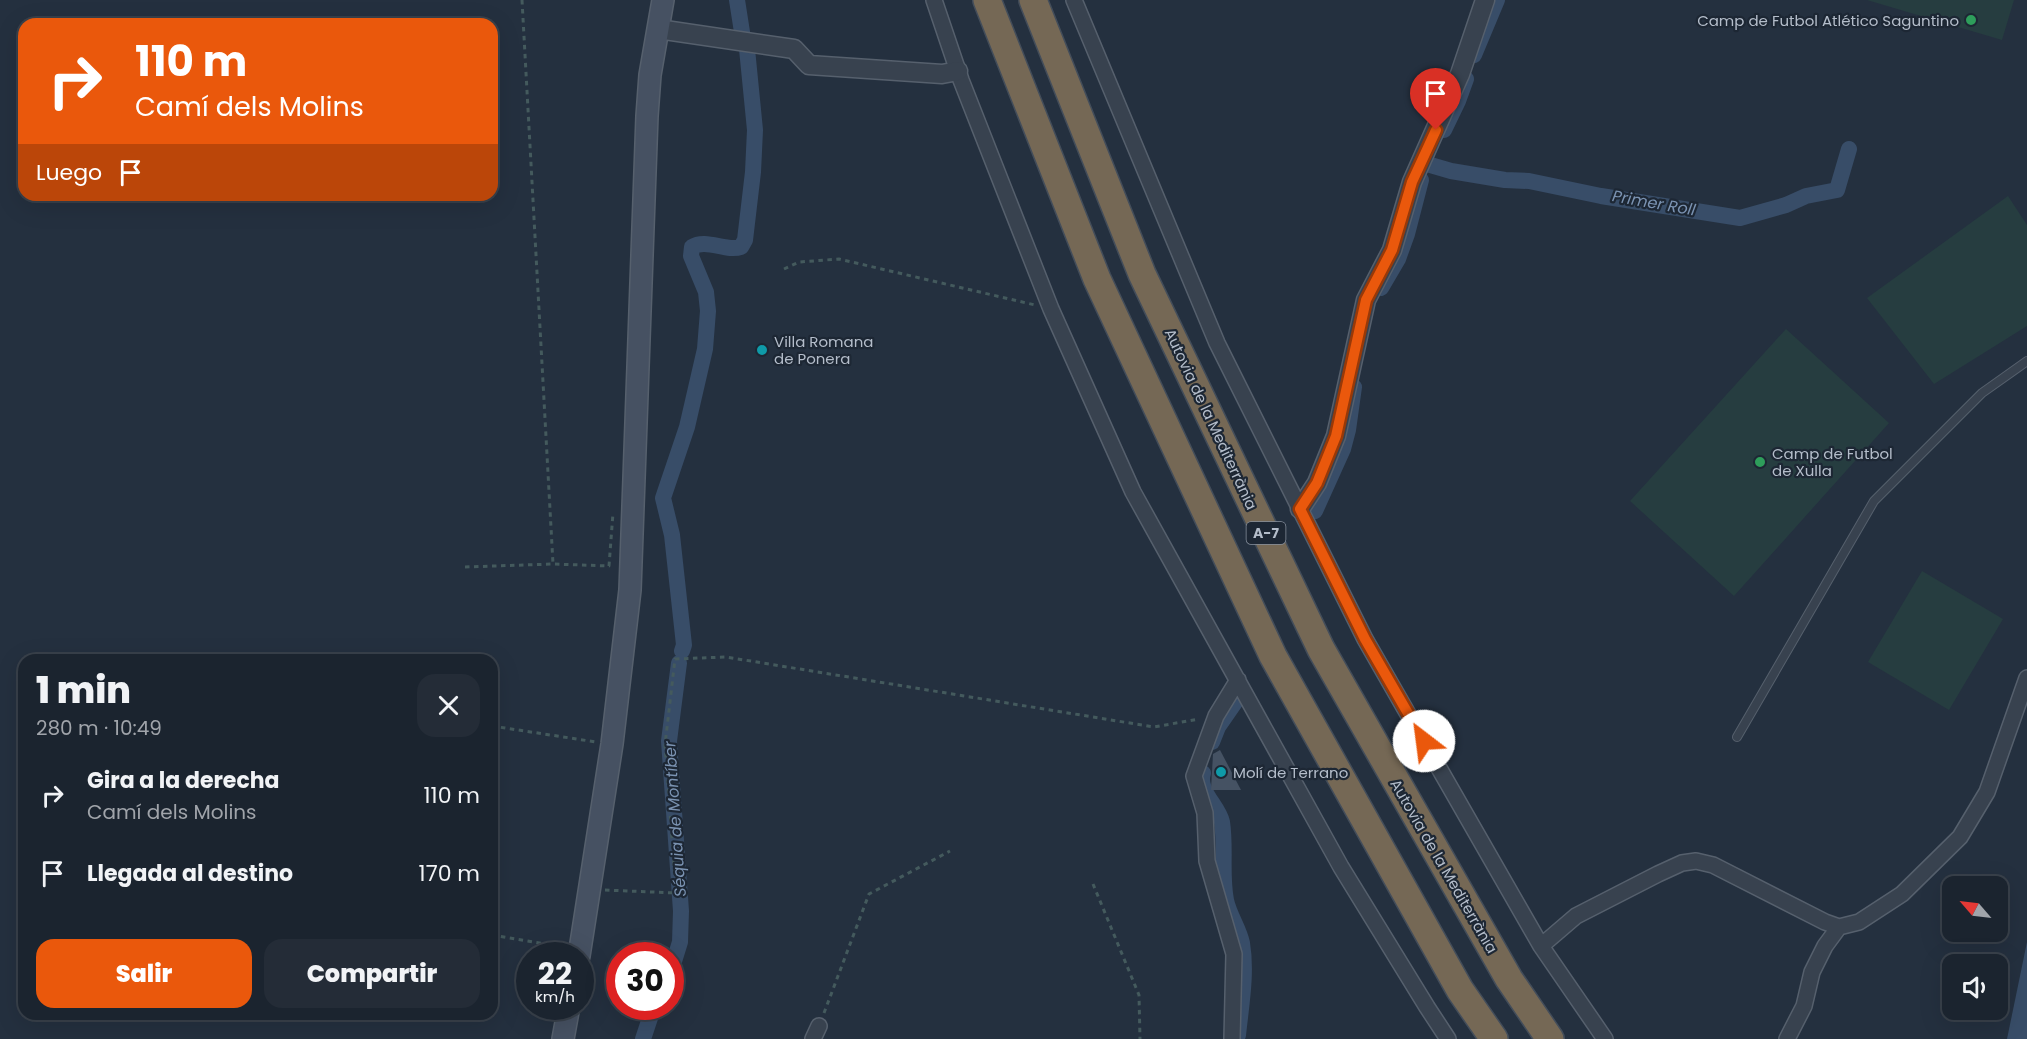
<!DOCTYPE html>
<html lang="es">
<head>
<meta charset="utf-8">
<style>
  body { margin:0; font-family:Poppins,sans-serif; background:#242c37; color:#f1f3f6; height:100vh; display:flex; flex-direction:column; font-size:22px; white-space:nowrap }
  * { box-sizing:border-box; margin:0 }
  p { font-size:20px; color:#a0a4aa }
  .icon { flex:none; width:33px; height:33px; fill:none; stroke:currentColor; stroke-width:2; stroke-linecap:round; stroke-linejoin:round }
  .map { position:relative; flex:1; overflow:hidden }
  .side { position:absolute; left:18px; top:654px; width:480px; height:366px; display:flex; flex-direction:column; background:#1b242f; border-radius:18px; box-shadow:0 6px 24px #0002,0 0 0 2px #39414b }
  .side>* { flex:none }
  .banner { position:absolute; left:18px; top:18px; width:480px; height:183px; border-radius:18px; box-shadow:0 6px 24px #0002,0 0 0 2px #39414b; background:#ea580c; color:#fff; overflow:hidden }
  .needle { width:39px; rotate:298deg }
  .controls { position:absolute; left:1942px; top:876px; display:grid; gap:12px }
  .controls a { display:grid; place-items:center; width:66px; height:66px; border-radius:12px; background:#1b242f; box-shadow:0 6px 24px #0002,0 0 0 2px #39414b; font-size:30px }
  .speed { position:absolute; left:516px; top:942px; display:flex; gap:12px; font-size:30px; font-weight:700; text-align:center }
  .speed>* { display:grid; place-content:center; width:78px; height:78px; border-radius:50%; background:#1b242f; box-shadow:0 6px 24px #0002,0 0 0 2px #39414b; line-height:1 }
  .speed small { font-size:15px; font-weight:400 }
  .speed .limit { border:9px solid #d22; background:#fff; color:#111 }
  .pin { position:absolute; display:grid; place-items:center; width:51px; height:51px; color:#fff; margin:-62px -26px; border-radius:50% 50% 50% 0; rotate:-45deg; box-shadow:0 0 6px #0007 }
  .pin .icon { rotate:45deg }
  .me { position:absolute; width:66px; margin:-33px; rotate:330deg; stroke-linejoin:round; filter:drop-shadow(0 0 4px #0008) }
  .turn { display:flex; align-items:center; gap:21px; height:126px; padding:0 18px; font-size:27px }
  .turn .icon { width:78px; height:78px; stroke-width:2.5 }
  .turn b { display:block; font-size:42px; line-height:51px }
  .then { display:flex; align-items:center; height:57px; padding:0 18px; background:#0003; gap:12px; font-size:22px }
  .round { display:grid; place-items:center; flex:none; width:63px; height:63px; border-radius:18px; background:#242c37 }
  .headline { display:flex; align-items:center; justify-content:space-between; height:102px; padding:0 18px }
  h1 { font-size:36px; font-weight:800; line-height:45px }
  .primary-button { display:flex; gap:12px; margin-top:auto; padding:12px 18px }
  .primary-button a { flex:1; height:69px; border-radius:18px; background:#ea580c; color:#fff; font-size:24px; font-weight:800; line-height:69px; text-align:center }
  .primary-button a+a { background:#242c37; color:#f1f3f6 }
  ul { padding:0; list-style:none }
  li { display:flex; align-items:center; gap:18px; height:78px; padding:0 18px }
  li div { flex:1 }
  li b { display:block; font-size:22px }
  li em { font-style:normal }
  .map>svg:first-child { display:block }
  .green { fill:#263d40 }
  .water { fill:#384d68 }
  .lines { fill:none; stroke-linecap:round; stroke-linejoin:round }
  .canal { stroke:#384d68; stroke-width:16 }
  .building { fill:#455263 }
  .service-casing { stroke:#56606d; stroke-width:10 }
  .minor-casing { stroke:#56606d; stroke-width:18 }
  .tertiary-casing { stroke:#56606d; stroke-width:21 }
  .secondary-casing { stroke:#56606d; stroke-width:24 }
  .motorway-casing { stroke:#434d5a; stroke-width:30 }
  .path { stroke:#445a5d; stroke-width:3; stroke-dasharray:4.5 4.5; stroke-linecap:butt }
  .service { stroke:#38424f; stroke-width:8 }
  .minor { stroke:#38424f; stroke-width:15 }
  .tertiary { stroke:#38424f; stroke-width:18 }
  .secondary { stroke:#465162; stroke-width:21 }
  .motorway { stroke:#756855; stroke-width:27 }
  .route-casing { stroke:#983908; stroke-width:15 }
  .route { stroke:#ea580c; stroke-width:10 }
  .leisure-dot { fill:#2e9e5b; stroke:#1d2734; stroke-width:2 }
  .culture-dot { fill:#0f9aa8; stroke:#1d2734; stroke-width:2 }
  .labels { text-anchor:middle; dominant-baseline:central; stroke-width:4.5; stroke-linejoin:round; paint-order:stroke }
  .shield { fill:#1d2734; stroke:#87909d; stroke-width:1.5 }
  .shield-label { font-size:14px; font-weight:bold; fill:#b4bdca }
  .poi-label { font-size:15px; fill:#b4bdca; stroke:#1d2734; text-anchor:start }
  .street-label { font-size:15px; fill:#b4bdca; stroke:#1d2734 }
  .water-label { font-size:16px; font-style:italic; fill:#7b93b2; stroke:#1d2734 }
</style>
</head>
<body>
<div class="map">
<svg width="2027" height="1039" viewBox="0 0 2027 1039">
  <rect width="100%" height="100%" fill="#24303f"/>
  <path class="green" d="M 1867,0 L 2014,0 L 2002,40 Z
    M 2008,196 L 2027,225 L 2027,326 L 1934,384 L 1867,298 Z
    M 1786,329 L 1889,423 L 1734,596 L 1630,501 Z
    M 1922,571 L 2003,619 L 1949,710 L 1868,662 Z"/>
  <path class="water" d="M 2027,942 L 2027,1039 L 2007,1039 Z"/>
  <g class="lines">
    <path class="canal" d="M 737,0 L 742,32
      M 1474,55 L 1497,0
      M 1444,130 L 1458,101 L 1466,79
      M 1427,164 L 1451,171 L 1505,180 L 1529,181 L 1601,196 L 1740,218 L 1786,205 L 1806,196 L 1837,190 L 1849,149
      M 1381,288 L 1398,259 L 1407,234 L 1421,180
      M 1315,511 L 1343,449 L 1348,430 L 1354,387
      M 682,651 L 684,645 L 672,535 L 663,498 L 687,427 L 705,349 L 708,311 L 706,292 L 691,256 L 692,247 C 706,238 726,252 741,247 L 745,240 L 753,172 L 755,130 L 747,49
      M 1212,742 L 1218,727 L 1236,701
      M 1203,773 C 1197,791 1219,806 1222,822 C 1226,848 1221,875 1226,900 C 1229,915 1239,928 1242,943 C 1247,973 1241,1006 1238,1035
      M 670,974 L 680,942 L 681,911 L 669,741 L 679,663
      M 643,1039 L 654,1006"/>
  </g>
  <path class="building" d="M 1220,750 L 1241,790 L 1211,790 L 1213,754 Z"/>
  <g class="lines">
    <defs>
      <path id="service" d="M 1737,737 L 1874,501 L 1982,393 L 2027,361"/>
      <path id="minor" d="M 934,0 L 961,80 L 1051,309 L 1133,492 L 1341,867 L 1427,1007 L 1448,1039
        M 1074,0 L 1217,343 L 1365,639 L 1541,946 L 1605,1039
        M 1541,946 L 1576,916 L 1658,874 L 1682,863 L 1696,861 L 1713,865 L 1825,922 L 1839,927 L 1859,922 L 1902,894 L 1960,837 L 1987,792 L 2027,678
        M 813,1039 L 819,1026
        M 1232,1039 L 1234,954 L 1207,861 L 1205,813 L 1194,776 L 1216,716 L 1238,680
        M 1787,1039 L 1804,1006 L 1812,972 L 1825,946 L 1839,927"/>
      <path id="tertiary" d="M 658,29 L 794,49 L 809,65 L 942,74 L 958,71
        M 1300,509 L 1317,483 L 1336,436 L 1366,300 L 1392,250 L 1412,182 L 1460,74 L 1485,0"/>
      <path id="secondary" d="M 579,956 L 612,744 L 630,590 L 647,116 L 650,75 L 663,0
        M 563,1039 L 569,1006"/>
      <path id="motorway" d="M 987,0 L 1097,279 L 1273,656 L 1460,990 L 1494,1039
        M 1033,0 L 1142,274 L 1321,649 L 1509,979 L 1550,1039"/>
    </defs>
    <use href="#service" class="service-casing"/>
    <use href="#minor" class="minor-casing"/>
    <use href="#tertiary" class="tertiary-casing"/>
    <use href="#secondary" class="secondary-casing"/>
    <use href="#motorway" class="motorway-casing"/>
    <path class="path" d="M 522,0 L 553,564
      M 784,269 L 799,262 L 839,259 L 1035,305
      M 465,567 L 553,564 L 609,566 L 613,513
      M 492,726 L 596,742
      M 1093,884 L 1139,995 L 1140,1039
      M 605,890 L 676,893 L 665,745 L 675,659 L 726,657 L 1154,727 L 1199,719
      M 492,935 L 564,947
      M 824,1013 L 869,894 L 950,851"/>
    <use href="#service" class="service"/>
    <use href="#minor" class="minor"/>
    <use href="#tertiary" class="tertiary"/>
    <use href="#secondary" class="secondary"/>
    <use href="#motorway" class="motorway"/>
  </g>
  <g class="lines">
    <defs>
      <path id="route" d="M 1424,741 L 1365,639 L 1300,509 L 1317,483 L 1336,436 L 1366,300 L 1392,250 L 1412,182 L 1436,130"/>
    </defs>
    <use href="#route" class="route-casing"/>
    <use href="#route" class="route"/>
  </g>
  <g class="leisure-dot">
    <circle cx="1971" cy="20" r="6"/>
    <circle cx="1760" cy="462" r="6"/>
  </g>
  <g class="culture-dot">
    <circle cx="762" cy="350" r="6"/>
    <circle cx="1221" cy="772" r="6"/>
  </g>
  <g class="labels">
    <rect class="shield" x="1246.5" y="522" width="39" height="22" rx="4.5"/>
    <g class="shield-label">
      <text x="1266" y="533">A-7</text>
    </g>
    <g class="poi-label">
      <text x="1959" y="20" text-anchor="end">Camp de Futbol Atlético Saguntino</text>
      <text x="774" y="341">Villa Romana<tspan x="774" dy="17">de Ponera</tspan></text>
      <text x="1772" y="453">Camp de Futbol<tspan x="1772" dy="17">de Xulla</tspan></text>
      <text x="1233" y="772">Molí de Terrano</text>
    </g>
    <g class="street-label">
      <text transform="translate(1211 419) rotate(65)">Autovia de la Mediterrània</text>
      <text transform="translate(1444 866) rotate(60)">Autovia de la Mediterrània</text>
    </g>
    <g class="water-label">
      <text transform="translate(1654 203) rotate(10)">Primer Roll</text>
      <text transform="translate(675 819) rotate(-94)">Séquia de Montíber</text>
    </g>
  </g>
</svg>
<div class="controls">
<a><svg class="needle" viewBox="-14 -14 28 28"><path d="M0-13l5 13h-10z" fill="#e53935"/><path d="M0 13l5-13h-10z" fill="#a0a4aa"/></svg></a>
<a><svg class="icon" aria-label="sound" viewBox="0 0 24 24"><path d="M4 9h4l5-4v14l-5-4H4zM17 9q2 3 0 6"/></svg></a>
</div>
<div class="speed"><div>22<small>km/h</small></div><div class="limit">30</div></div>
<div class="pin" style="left:1436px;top:130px;background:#d93025"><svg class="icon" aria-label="arrive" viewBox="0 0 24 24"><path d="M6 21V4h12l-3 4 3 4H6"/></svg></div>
<svg class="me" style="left:1424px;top:741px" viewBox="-20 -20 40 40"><circle r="19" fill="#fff"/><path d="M0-13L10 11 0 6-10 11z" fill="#ea580c"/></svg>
<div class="banner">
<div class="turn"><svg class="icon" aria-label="right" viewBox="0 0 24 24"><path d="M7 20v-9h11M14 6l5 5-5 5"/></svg><div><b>110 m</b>Camí dels Molins</div></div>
<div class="then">Luego<svg class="icon" aria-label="arrive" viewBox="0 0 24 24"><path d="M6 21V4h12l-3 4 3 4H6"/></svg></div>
</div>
<section class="side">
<div class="headline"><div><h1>1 min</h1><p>280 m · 10:49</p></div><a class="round"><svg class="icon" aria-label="close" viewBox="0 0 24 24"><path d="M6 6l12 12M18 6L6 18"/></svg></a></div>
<ul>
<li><svg class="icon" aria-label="right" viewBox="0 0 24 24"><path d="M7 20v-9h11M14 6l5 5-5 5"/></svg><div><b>Gira a la derecha</b><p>Camí dels Molins</p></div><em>110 m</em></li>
<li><svg class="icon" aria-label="arrive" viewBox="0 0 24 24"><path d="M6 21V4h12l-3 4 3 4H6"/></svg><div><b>Llegada al destino</b></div><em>170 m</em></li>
</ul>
<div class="primary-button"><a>Salir</a><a>Compartir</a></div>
</section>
</div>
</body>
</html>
